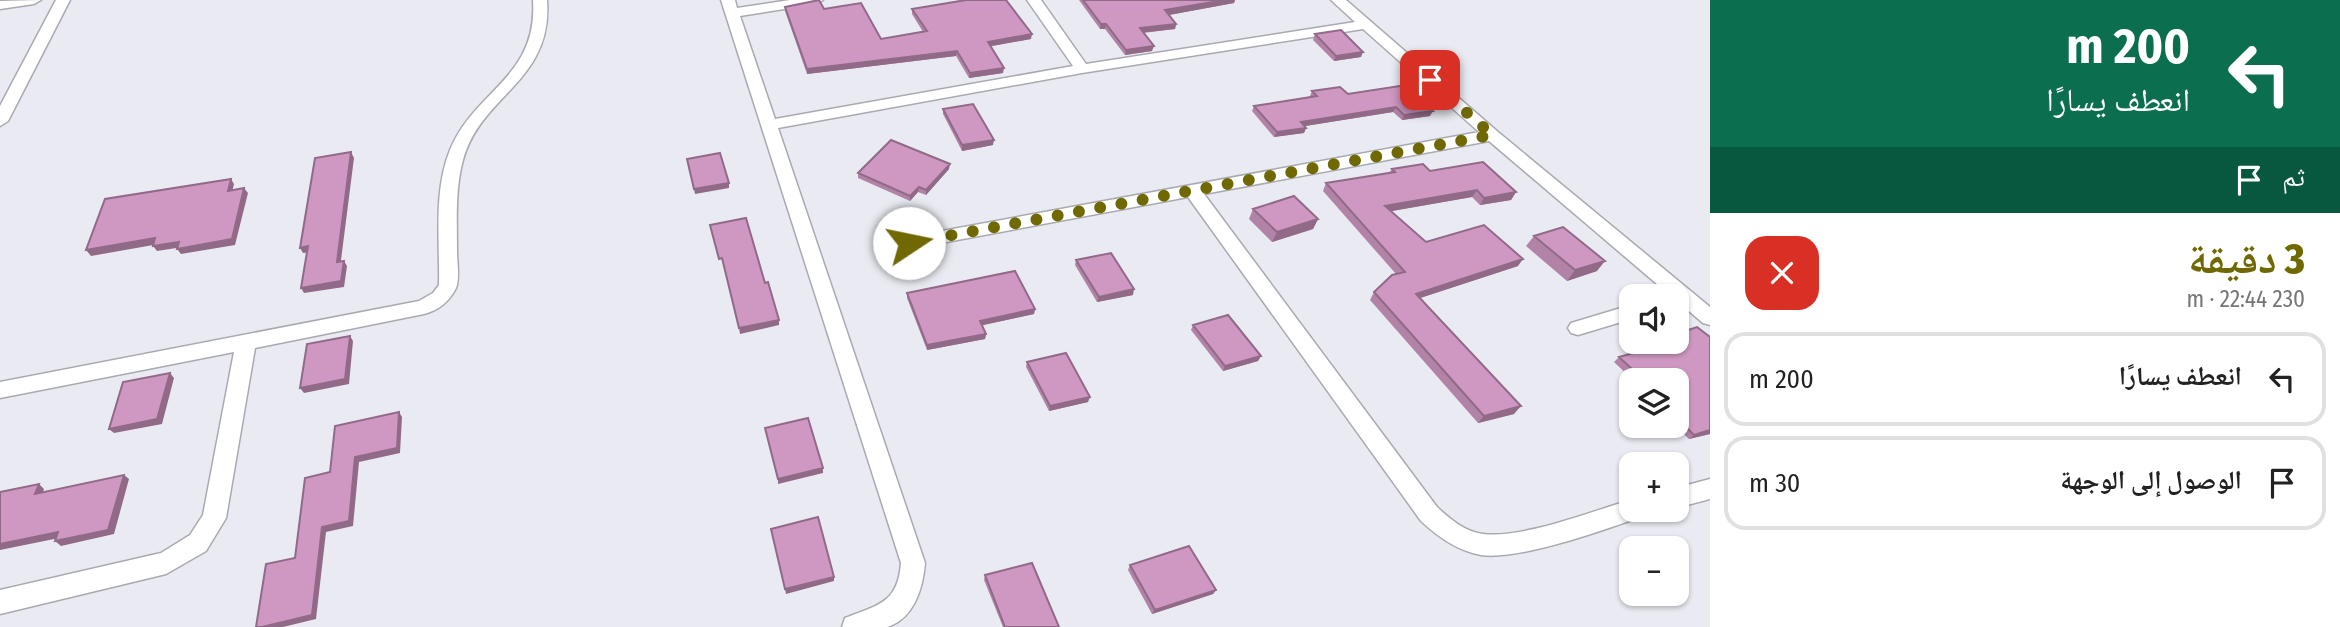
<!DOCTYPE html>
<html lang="ar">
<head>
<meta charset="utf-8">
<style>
  body { margin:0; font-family:"Fira Sans Condensed","Noto Naskh Arabic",sans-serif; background:#f2f2f2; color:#222; direction:rtl; height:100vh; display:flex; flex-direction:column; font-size:26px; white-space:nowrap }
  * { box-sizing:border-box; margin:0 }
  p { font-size:23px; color:#767676 }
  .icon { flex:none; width:38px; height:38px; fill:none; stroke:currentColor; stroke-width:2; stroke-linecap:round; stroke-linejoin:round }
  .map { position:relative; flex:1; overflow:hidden; direction:ltr }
  .panel { display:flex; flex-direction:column; background:#fff; width:630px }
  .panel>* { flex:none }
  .guide { background:#0b6e4f; color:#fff; overflow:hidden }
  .controls { position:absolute; left:1619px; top:284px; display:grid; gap:14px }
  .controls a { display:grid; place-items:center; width:70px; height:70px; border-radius:14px; background:#fff; box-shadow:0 2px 5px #0004; font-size:35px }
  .pin { position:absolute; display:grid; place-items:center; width:60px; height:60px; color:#fff; margin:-30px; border-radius:14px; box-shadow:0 4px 10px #0006 }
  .me { position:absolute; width:77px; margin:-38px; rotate:79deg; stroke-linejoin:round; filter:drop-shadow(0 0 5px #0008) }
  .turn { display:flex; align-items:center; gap:24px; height:147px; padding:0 35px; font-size:32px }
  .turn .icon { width:91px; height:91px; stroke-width:2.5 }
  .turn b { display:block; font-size:49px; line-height:60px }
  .then { display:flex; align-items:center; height:66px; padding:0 35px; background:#0003; gap:14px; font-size:26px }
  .round { display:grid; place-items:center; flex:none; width:74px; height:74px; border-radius:21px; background:#f2f2f2 }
  .summary { display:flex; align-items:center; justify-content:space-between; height:119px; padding:0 35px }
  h1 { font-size:42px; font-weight:800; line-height:52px; color:#706902 }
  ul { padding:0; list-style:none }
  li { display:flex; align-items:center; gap:21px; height:94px; margin:0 14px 10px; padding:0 21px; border:4px solid #e0e0e0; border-radius:21px }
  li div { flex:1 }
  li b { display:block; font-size:26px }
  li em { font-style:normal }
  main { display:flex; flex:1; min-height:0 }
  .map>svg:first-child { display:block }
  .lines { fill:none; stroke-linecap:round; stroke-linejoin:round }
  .minor-casing { stroke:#a9aab1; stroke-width:3 }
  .minor { fill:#fff; fill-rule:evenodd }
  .wall { fill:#b283a7 }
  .shaded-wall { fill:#916a88 }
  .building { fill:#cf98c2; stroke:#916a88; stroke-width:2 }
  .route { stroke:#706902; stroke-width:12; stroke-dasharray:0 21.6 }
</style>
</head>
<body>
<main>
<section class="panel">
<div class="guide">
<div class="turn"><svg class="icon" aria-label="left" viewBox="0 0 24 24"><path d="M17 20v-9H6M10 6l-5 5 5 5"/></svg><div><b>200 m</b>انعطف يسارًا</div></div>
<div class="then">ثم<svg class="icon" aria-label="arrive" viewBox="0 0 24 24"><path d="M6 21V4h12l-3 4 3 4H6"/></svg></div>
</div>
<div class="summary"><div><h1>3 دقيقة</h1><p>230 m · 22:44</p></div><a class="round" style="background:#d93025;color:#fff"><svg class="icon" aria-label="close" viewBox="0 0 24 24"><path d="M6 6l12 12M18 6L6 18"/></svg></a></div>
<ul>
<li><svg class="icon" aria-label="left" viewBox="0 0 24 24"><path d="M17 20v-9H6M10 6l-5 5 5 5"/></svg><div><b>انعطف يسارًا</b></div><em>200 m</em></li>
<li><svg class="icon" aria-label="arrive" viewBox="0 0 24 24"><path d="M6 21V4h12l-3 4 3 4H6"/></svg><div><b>الوصول إلى الوجهة</b></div><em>30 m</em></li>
</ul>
</section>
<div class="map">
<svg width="1710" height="627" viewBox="0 0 1710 627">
  <rect width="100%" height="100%" fill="#eaebf2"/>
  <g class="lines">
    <defs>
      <path id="minor" d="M 41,0 L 34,4 L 0,9 L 0,1 Z
        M 56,0 L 70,0 L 8,121 L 0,126 L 0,106 Z
        M 533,0 L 547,0 C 553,82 481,94 463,160 C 455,189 457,221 457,251 C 457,262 460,278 456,288 C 449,302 439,310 424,314 L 255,348 L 226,518 L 206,551 L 166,574 L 0,614 L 0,590 L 161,553 L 190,535 L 203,515 L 234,352 L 0,398 L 0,382 L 419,301 L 433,293 L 439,285 C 440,242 433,191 450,150 C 475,89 538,78 533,0 Z
        M 721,0 L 735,0 L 737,8 L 790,0 L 823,0 L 816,4 L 740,16 L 775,119 L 1073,66 L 1027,0 L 1041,0 L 1086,64 L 1355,22 L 1331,0 L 1346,0 L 1498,132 L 1710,307 L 1710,325 L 1703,323 L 1676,300 L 1676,296 L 1671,296 L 1489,141 L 1204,194 L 1437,507 C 1450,519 1465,532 1483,534 C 1522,539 1592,511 1631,500 L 1631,509 L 1646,509 L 1643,516 C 1607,529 1518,561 1481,555 C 1458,551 1438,537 1421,521 L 1188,197 L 909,249 L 903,247 L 900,243 L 903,239 L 909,237 L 1479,132 L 1363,29 L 1082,73 L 778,128 L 925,563 C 923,588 914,619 887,627 C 874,627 855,627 842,627 L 845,618 C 878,605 898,603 901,563 Z
        M 1631,305 L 1631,319 L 1578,335 L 1571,333 L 1568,328 L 1571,323 Z
        M 1710,479 L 1710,499 L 1676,508 L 1676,488 Z"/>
    </defs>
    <use href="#minor" class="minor-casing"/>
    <use href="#minor" class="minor"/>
  </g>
  <path class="wall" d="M 1079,0 L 1235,0 L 1234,3 L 1168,15 L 1176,24 L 1175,29 L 1143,33 L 1152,51 L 1125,55 L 1105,29 L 1100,29 Z
    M 785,7 L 824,9 L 881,39 L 923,32 L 912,14 L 912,9 L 1031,39 L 990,46 L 1003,73 L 969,78 L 956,56 L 807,74 L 785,11 Z
    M 1315,34 L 1361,57 L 1334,61 L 1313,40 Z
    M 1312,91 L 1348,94 L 1430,116 L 1402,120 L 1393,112 L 1305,126 L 1306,128 L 1304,133 L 1274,137 L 1252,111 L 1254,106 L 1311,97 L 1310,96 Z
    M 943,109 L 993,145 L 962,151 L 943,114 Z
    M 949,169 L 926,195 L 918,192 L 910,201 L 858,178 L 858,173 Z
    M 1392,169 L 1430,171 L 1516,192 L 1511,200 L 1480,205 L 1472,197 L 1391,211 L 1426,242 L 1518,266 L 1420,298 L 1514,414 L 1478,423 L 1370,300 L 1374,292 L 1396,274 L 1323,191 L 1326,183 L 1389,173 Z
    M 1253,209 L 1318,219 L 1313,229 L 1272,242 L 1249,219 Z
    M 1534,236 L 1597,271 L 1567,281 L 1526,246 Z
    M 1076,260 L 1133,295 L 1097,302 L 1075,265 Z
    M 907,293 L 1035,309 L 1034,314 L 982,325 L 986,334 L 985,339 L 927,350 L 907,298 Z
    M 1193,325 L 1261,356 L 1258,361 L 1223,371 L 1191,330 Z
    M 1663,341 L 1676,341 L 1710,434 L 1689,439 L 1674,425 L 1676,425 L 1676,380 L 1633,380 L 1614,362 L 1619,357 L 1665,344 L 1662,342 Z
    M 1027,362 L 1088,402 L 1049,411 L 1026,367 Z
    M 1130,565 L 1216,590 L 1213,594 L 1152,614 L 1128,570 Z
    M 985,575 L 1059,627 L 1003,627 L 984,580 Z"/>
  <path class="shaded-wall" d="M 1225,0 L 1235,0 L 1234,3 L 1164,16 L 1165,10 Z
    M 1101,24 L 1106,24 L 1105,29 L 1100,29 Z
    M 1176,24 L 1175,29 L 1138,33 L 1140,28 Z
    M 1032,34 L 1031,39 L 987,47 L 988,42 Z
    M 1154,46 L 1152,51 L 1125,55 L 1126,50 Z
    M 957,51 L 956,56 L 807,74 L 807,69 Z
    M 1363,52 L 1361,57 L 1334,61 L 1336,56 Z
    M 1004,68 L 1003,73 L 969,78 L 970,73 Z
    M 1396,107 L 1393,112 L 1299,127 L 1301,122 Z
    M 1433,111 L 1430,116 L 1402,120 L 1404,115 Z
    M 1306,128 L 1304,133 L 1274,137 L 1277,132 Z
    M 994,140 L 993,145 L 962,151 L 962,145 Z
    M 351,152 L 354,158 L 340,268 L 337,262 Z
    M 950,164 L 949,169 L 926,195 L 926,190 Z
    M 231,179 L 234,184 L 231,196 L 228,191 Z
    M 729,183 L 729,188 L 695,194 L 694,189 Z
    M 919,187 L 918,192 L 910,201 L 910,196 Z
    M 244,188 L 248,193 L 235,245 L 181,254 L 177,249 Z
    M 1477,190 L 1472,197 L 1381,213 L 1385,206 Z
    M 1516,192 L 1511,200 L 1480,205 L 1484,198 Z
    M 1318,219 L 1313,229 L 1272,242 L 1277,232 Z
    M 155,238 L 159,244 L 91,256 L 86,250 Z
    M 179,242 L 183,247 L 157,251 L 153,246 Z
    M 308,246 L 311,252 L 303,253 L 300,248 Z
    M 1523,259 L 1518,266 L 1411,301 L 1416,294 Z
    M 344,261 L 347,266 L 344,287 L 304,293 L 301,288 Z
    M 1605,261 L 1597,271 L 1567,281 L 1575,270 Z
    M 1134,289 L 1133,295 L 1097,302 L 1099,297 Z
    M 1035,309 L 1034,314 L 979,326 L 980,321 Z
    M 779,320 L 779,325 L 740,334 L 739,328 Z
    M 986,334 L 985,339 L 927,350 L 927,345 Z
    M 350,336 L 353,341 L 349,384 L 304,393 L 300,388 Z
    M 1261,356 L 1258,361 L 1223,371 L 1225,366 Z
    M 170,373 L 174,378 L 162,424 L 114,433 L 109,429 Z
    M 1090,397 L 1088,402 L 1049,411 L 1050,406 Z
    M 1521,406 L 1514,414 L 1478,423 L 1484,416 Z
    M 399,412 L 402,417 L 400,453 L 359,462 L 353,526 L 326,532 L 316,619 L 283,627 L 262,627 L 322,527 L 355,457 Z
    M 1710,430 L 1710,434 L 1689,439 L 1694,435 Z
    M 823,468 L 823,473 L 778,484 L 778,479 Z
    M 124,475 L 129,479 L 114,534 L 61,546 L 55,541 Z
    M 39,484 L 44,489 L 41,498 L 35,494 Z
    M 58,532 L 64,537 L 0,550 L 0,544 Z
    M 834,577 L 834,581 L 786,594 L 785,589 Z
    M 1216,590 L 1213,594 L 1152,614 L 1155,610 Z"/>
  <path class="building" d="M 819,0 L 824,9 L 861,3 L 881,39 L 927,31 L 912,9 L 966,0 L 1006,0 L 1032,34 L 988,42 L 1004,68 L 970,73 L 957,51 L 807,69 L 785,7 Z
    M 1083,0 L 1225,0 L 1165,10 L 1176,24 L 1140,28 L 1154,46 L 1126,50 L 1106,24 L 1101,24 Z
    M 1341,30 L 1363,52 L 1336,56 L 1315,34 Z
    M 1406,85 L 1433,111 L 1404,115 L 1396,107 L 1301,122 L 1306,128 L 1277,132 L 1254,106 L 1317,96 L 1312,91 L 1340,87 L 1348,94 Z
    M 973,104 L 994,140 L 962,145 L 943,109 Z
    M 891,140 L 950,164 L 926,190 L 919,187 L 910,196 L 858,173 Z
    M 351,152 L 337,262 L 344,261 L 341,281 L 301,288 L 308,246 L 300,248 L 315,158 Z
    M 720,153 L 729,183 L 694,189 L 687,159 Z
    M 1483,162 L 1516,192 L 1484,198 L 1477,190 L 1385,206 L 1426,242 L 1484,225 L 1523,259 L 1416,294 L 1521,406 L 1484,416 L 1374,292 L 1392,275 L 1405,272 L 1326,183 L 1395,172 L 1392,169 L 1423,164 L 1430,171 Z
    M 231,179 L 228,191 L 244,188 L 232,239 L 177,249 L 179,242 L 153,246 L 155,238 L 86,250 L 105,199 Z
    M 1294,196 L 1318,219 L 1277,232 L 1253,209 Z
    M 746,218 L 765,283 L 768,282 L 779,320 L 739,328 L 722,258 L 719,259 L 710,225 Z
    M 1563,227 L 1605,261 L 1575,270 L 1534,236 Z
    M 1111,253 L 1134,289 L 1099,297 L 1076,260 Z
    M 1015,271 L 1035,309 L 980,321 L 986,334 L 927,345 L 907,293 Z
    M 1228,315 L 1261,356 L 1225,366 L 1193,325 Z
    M 1697,327 L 1710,337 L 1710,430 L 1694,435 L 1676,417 L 1676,380 L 1644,380 L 1619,357 L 1673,342 L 1672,341 L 1676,341 L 1676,334 Z
    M 350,336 L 345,379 L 300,388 L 307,344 Z
    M 1066,353 L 1090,397 L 1050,406 L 1027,362 Z
    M 170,373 L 157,419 L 109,429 L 123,382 Z
    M 399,412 L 397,448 L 355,457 L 349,521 L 322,527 L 312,615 L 262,627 L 256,627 L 266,564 L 295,558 L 305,478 L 330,472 L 335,426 Z
    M 808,418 L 823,468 L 778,479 L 765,428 Z
    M 124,475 L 108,530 L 55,541 L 58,532 L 0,544 L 0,492 L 39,484 L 35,494 Z
    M 818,517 L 834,577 L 785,589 L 771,529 Z
    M 1189,546 L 1216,590 L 1155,610 L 1130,565 Z
    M 1032,563 L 1059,627 L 1005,627 L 985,575 Z"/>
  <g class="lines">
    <path class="route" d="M 909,243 L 1492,135 L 1430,80"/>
  </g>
</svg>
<div class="controls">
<a><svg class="icon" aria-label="sound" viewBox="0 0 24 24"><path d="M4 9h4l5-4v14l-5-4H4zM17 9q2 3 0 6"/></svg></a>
<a><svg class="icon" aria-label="layers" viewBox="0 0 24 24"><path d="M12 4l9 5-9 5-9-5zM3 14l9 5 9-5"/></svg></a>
<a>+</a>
<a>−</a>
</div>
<div class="pin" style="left:1430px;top:80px;background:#d93025"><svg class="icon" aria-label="arrive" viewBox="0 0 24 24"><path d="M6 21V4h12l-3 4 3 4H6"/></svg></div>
<svg class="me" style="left:909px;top:243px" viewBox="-20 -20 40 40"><circle r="19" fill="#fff"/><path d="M0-13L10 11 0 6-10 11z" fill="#706902"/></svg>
</div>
</main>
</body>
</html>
